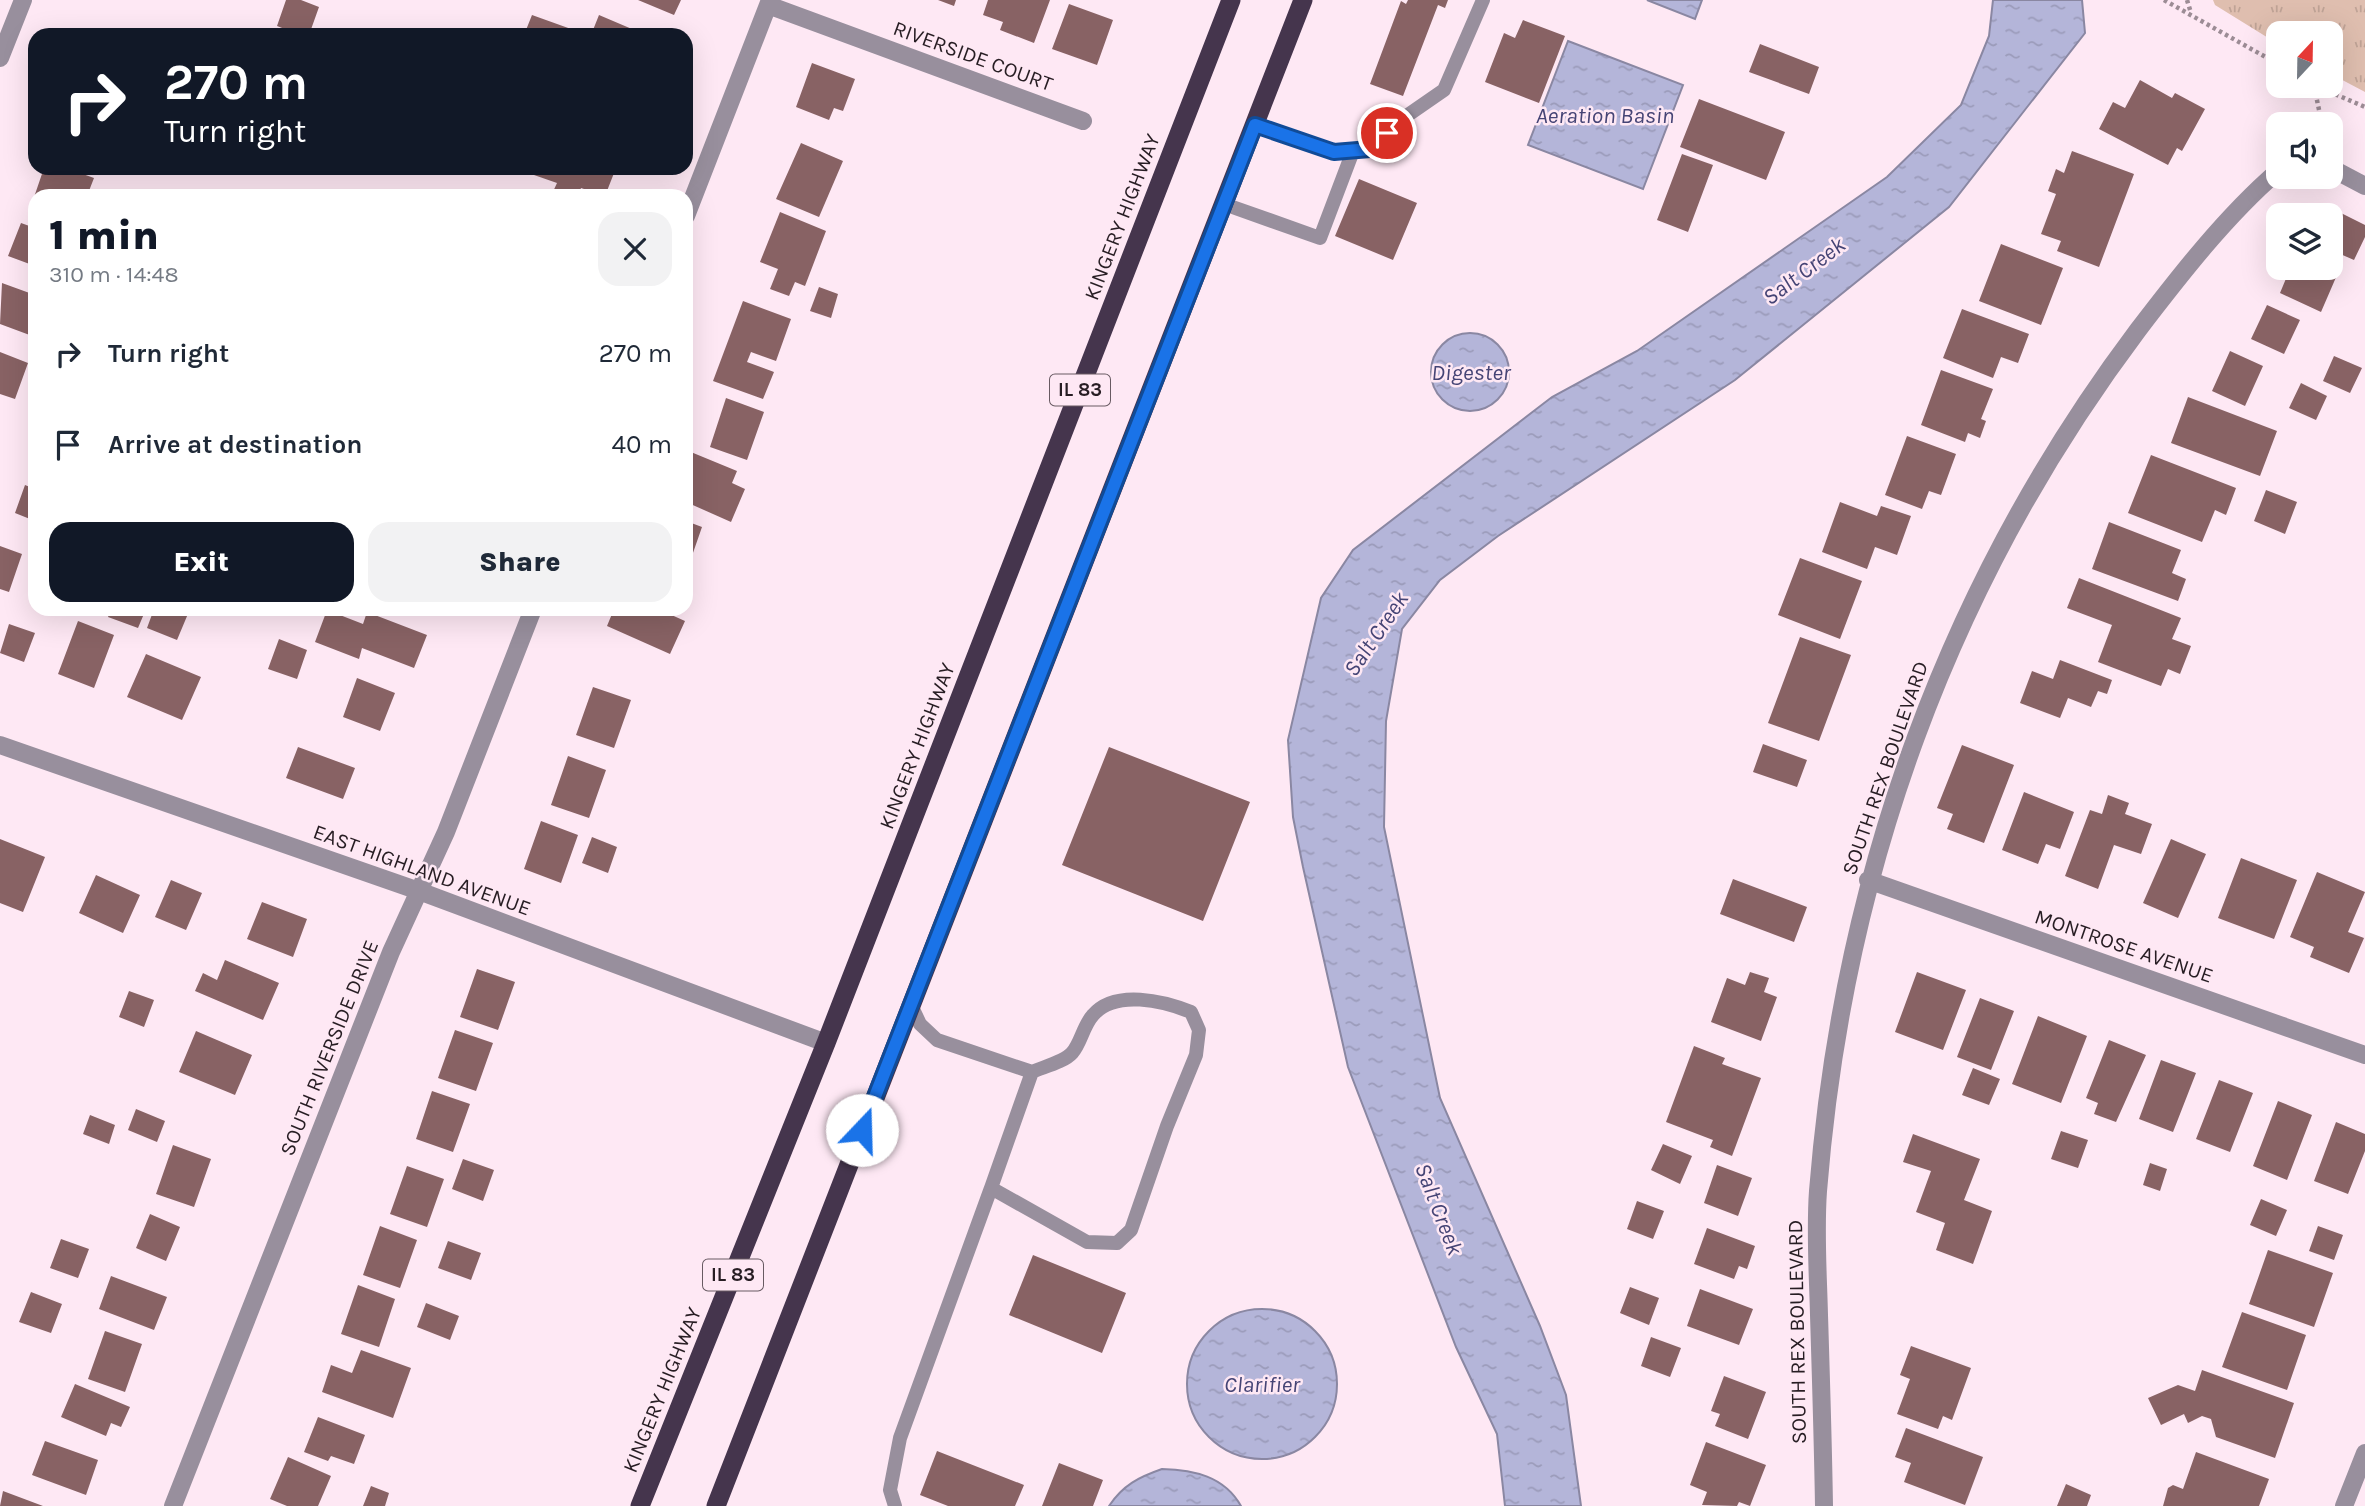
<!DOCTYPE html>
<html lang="en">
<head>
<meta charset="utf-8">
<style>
  body { margin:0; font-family:Karla,sans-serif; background:#f2f2f3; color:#1f2937; height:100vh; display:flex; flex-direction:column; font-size:26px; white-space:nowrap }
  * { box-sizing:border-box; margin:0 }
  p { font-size:23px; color:#747a83 }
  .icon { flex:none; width:38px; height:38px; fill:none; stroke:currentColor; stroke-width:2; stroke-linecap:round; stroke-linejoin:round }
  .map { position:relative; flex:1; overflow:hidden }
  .details { position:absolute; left:28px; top:189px; width:665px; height:427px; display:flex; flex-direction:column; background:#fff; border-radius:21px; box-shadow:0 7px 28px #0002 }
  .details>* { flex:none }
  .top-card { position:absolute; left:28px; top:28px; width:665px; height:147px; border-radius:21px; box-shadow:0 7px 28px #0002; background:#111827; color:#fff; overflow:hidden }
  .needle { width:46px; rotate:22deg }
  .buttons { position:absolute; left:2266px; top:21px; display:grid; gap:14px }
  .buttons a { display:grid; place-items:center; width:77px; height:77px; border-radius:14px; background:#fff; box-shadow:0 7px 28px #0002; font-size:35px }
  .pin { position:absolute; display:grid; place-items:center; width:60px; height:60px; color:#fff; margin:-30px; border:4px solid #fff; border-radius:50%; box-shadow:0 2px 7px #0007 }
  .me { position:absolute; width:77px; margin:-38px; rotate:21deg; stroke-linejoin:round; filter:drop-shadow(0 0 5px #0008) }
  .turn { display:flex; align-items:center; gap:24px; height:147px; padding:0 21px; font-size:32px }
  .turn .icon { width:91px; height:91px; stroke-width:2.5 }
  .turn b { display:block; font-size:49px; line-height:60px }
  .round { display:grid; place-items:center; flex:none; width:74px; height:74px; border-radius:21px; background:#f2f2f3 }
  .head { display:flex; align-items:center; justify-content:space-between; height:119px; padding:0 21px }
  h1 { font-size:42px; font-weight:800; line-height:52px; color:#111827 }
  .cta { display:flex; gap:14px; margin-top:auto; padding:14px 21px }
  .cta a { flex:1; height:80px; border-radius:21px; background:#111827; color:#fff; font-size:28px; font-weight:800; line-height:80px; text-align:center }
  .cta a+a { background:#f2f2f3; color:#1f2937 }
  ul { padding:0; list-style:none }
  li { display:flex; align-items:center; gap:21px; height:91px; padding:0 21px }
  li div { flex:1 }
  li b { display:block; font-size:26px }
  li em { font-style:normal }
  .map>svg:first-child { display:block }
  .grass { fill:url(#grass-tufts) }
  .water { fill:url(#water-ripples); stroke:#8a87a2; stroke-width:2 }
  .building { fill:#886264 }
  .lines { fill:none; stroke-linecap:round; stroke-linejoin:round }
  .path { stroke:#9c8c95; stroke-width:4.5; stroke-dasharray:3.5 3.5; stroke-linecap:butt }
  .service { stroke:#988f9d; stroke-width:14 }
  .minor { stroke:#988f9d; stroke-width:18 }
  .trunk { stroke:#45354d; stroke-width:19 }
  .route-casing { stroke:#114b97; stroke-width:18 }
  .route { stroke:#1a73e8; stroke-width:12 }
  .labels { text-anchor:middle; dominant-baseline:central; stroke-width:5; stroke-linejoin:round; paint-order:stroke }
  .shield { fill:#fee8f4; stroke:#685a62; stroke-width:2 }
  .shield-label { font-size:19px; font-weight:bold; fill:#271d23 }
  .street-label { font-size:21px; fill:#271d23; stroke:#fee8f4 }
  .water-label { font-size:23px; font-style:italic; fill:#454475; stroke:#fee8f4 }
</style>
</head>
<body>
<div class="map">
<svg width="2365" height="1506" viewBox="0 0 2365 1506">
  <defs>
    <pattern id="grass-tufts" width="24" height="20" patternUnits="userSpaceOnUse" patternTransform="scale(1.75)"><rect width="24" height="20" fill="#dfbeaf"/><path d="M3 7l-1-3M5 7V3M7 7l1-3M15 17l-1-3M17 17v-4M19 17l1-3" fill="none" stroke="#bfa396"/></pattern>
    <pattern id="water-ripples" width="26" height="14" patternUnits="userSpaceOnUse" patternTransform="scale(1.75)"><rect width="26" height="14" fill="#b4b5d9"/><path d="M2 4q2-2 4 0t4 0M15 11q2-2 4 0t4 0" fill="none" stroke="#9b9bba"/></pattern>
  </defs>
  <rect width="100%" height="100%" fill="#fee8f4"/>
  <path class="grass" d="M 2213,0 L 2365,0 L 2365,92 L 2331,74 L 2331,33 L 2278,33 L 2278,44 L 2215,5 Z"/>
  <path class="water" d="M 1647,0 L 1702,0 L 1695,19 Z
    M 1993,0 L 2082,0 L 2085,33 L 1949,207 L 1735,380 L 1498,536 L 1440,580 L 1402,629 L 1386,721 L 1384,827 L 1440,1098 L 1540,1326 L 1566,1395 L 1581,1506 L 1505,1506 L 1497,1434 L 1456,1347 L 1348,1067 L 1303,867 L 1293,817 L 1288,740 L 1321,598 L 1353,550 L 1552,397 L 1637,351 L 1887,177 L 1961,105 L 1989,36 Z
    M 1568,41 L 1683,85 L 1643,189 L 1528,145 Z
    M1431 372a39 39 0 1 1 78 0a39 39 0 1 1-78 0Z
    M1187 1384a75 75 0 1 1 150 0a75 75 0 1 1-150 0Z
    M 1162,1469 C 1194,1470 1224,1476 1241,1506 L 1109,1506 C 1123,1485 1139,1477 1162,1469 Z"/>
  <path class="building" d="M 286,0 L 301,0 L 319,7 L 309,35 L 300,35 L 277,26 Z
    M 638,0 L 681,0 L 674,15 Z
    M 938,0 L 956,0 L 954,6 Z
    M 988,0 L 1050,0 L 1034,43 L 1000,30 L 1003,22 L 983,15 Z
    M 1408,0 L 1448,0 L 1445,8 L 1438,5 L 1403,96 L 1370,84 L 1401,1 L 1406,4 Z
    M 1069,4 L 1113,20 L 1097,65 L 1052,49 Z
    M 532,15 L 571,29 L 569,35 L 524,35 Z
    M 599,15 L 646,35 L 591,35 Z
    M 1523,20 L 1565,36 L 1539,103 L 1485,82 L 1504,33 L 1515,38 Z
    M 1760,44 L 1819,67 L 1809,94 L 1749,72 Z
    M 812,63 L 855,79 L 843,111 L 834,108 L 829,120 L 796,107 Z
    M 2140,80 L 2172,98 L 2175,93 L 2205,109 L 2182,151 L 2177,148 L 2168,165 L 2099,129 L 2113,102 L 2125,108 Z
    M 1699,99 L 1785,132 L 1766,180 L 1680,147 Z
    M 801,143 L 843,161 L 819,217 L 776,199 Z
    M 2072,151 L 2134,174 L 2099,267 L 2057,251 L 2061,241 L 2041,234 L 2056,194 L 2048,191 L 2056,169 L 2064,173 Z
    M 1682,154 L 1713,165 L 1688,232 L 1657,220 Z
    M 44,168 L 66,168 L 94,178 L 87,196 L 35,196 L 35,207 L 31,206 Z
    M 537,168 L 616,168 L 605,196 L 581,188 L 578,196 L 551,196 L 557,183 L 534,175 Z
    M 1359,179 L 1417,203 L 1393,260 L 1335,236 Z
    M 2337,211 L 2365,225 L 2365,237 L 2354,260 L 2331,250 L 2331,224 Z
    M 780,212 L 826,231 L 805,286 L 795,282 L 789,296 L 770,289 L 778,269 L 760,262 Z
    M 21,223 L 35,228 L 35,266 L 8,256 Z
    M 2001,244 L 2063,268 L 2041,325 L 1979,301 Z
    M 2307,268 L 2320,268 L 2337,275 L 2321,312 L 2280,293 L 2290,269 L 2304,275 Z
    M 2,283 L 35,295 L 35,337 L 0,324 Z
    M 819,287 L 838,294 L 831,318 L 810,311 Z
    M 743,301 L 791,319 L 776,361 L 751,352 L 747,362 L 774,372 L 763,399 L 713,381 Z
    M 2267,305 L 2300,320 L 2284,354 L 2251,339 Z
    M 1962,309 L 2029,334 L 2018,363 L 2001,357 L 1993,378 L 1943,358 Z
    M 2230,351 L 2263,366 L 2245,406 L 2212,391 Z
    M 0,352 L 28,363 L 15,399 L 0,394 Z
    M 2334,356 L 2362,368 L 2350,393 L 2323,381 Z
    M 1941,370 L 1993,389 L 1981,419 L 1986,421 L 1980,438 L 1968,433 L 1965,442 L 1921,425 Z
    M 2301,383 L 2327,396 L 2316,420 L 2289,408 Z
    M 2188,397 L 2277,431 L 2260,476 L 2171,443 Z
    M 726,398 L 764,412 L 747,460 L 710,447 Z
    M 1907,436 L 1956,454 L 1941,495 L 1929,491 L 1922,509 L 1885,495 Z
    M 686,450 L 737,471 L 732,483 L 745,489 L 731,522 L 686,502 Z
    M 2151,455 L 2236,488 L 2226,515 L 2215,510 L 2202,542 L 2128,513 Z
    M 25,485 L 35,489 L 35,521 L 15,513 Z
    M 2266,490 L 2297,502 L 2285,534 L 2254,521 Z
    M 1840,502 L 1877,516 L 1881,506 L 1911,516 L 1897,555 L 1875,547 L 1867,569 L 1822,552 Z
    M 686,521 L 702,527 L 686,573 Z
    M 2109,522 L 2181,550 L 2172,573 L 2186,579 L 2178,601 L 2092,569 Z
    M 0,546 L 22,554 L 9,592 L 0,589 Z
    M 1800,558 L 1862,581 L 1840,639 L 1778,615 Z
    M 2079,578 L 2181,618 L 2172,639 L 2191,646 L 2180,674 L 2168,669 L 2161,686 L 2098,662 L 2112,625 L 2067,608 Z
    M 111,609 L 146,609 L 138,628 L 108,617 Z
    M 154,609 L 190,609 L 177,640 L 147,628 Z
    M 287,609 L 309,609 L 307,616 Z
    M 614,609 L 658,609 L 685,621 L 670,654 L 607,626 Z
    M 327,610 L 363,624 L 367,612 L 427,635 L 414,668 L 362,648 L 359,659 L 315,642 Z
    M 78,621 L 114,635 L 94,688 L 58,674 Z
    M 9,624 L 35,633 L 24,662 L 0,653 Z
    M 1800,637 L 1851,655 L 1819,741 L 1768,723 Z
    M 279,639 L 307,650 L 297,679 L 268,669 Z
    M 146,654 L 201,677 L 182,720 L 127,697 Z
    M 2060,660 L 2112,680 L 2107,694 L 2098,691 L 2091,707 L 2068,698 L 2060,718 L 2020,703 L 2032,671 L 2053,679 Z
    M 357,678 L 395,693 L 380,731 L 343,717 Z
    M 593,687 L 631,700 L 614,748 L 576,735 Z
    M 1763,744 L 1807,760 L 1797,787 L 1753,772 Z
    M 1962,745 L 2014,765 L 1984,843 L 1947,829 L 1953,814 L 1937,808 Z
    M 298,747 L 355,768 L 343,799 L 286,778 Z
    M 1109,747 L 1250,802 L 1203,921 L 1062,865 Z
    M 568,756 L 606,770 L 589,818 L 551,805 Z
    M 2024,792 L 2074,812 L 2060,849 L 2046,844 L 2038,864 L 2002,850 Z
    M 2108,795 L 2129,803 L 2125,814 L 2152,824 L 2141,854 L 2114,845 L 2098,889 L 2065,876 L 2090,810 L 2102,814 Z
    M 541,821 L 578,835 L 561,883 L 524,869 Z
    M 592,837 L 617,847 L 608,873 L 582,863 Z
    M 0,839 L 45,857 L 23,912 L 0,903 Z
    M 2171,839 L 2206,854 L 2178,918 L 2143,903 Z
    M 2241,858 L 2297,880 L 2274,939 L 2218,918 Z
    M 2317,872 L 2365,892 L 2348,932 L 2364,938 L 2349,973 L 2310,957 L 2314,947 L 2290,937 Z
    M 96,875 L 140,895 L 123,933 L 79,913 Z
    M 1733,879 L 1807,907 L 1794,942 L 1720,914 Z
    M 171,880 L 202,893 L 186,930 L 155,917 Z
    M 262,902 L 307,919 L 293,957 L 247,939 Z
    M 225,960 L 279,983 L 263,1020 L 195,991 L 203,973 L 217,980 Z
    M 477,969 L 515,982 L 498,1030 L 460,1017 Z
    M 1750,972 L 1769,978 L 1764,992 L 1777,997 L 1761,1041 L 1711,1022 L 1727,978 L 1745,985 Z
    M 1917,972 L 1966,990 L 1943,1050 L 1895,1032 Z
    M 129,991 L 154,1000 L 144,1027 L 119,1017 Z
    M 1980,998 L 2014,1011 L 1991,1070 L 1957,1057 Z
    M 2038,1016 L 2087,1036 L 2061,1103 L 2012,1084 Z
    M 455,1030 L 493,1043 L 476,1091 L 438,1078 Z
    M 196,1031 L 252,1055 L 235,1095 L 179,1072 Z
    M 2109,1040 L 2146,1055 L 2116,1122 L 2094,1114 L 2098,1103 L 2086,1098 Z
    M 1694,1046 L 1725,1058 L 1722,1064 L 1761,1078 L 1732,1156 L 1710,1147 L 1713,1140 L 1666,1122 Z
    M 2161,1060 L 2196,1073 L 2173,1132 L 2139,1119 Z
    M 1973,1068 L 2000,1079 L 1989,1105 L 1962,1095 Z
    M 2219,1080 L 2253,1093 L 2230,1152 L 2196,1139 Z
    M 432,1091 L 470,1104 L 453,1152 L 416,1139 Z
    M 2278,1101 L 2312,1115 L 2287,1180 L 2253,1166 Z
    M 136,1109 L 165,1121 L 157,1142 L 128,1130 Z
    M 90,1115 L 115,1125 L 109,1144 L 83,1134 Z
    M 2336,1122 L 2365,1134 L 2365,1151 L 2348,1194 L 2314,1181 Z
    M 2061,1131 L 2088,1140 L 2078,1168 L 2051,1159 Z
    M 1913,1134 L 1980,1159 L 1964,1200 L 1992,1211 L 1973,1264 L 1936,1250 L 1945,1223 L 1916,1212 L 1931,1171 L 1903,1162 Z
    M 1663,1144 L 1692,1156 L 1680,1184 L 1651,1170 Z
    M 173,1145 L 211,1159 L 194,1207 L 156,1194 Z
    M 463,1159 L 494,1170 L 483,1201 L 452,1189 Z
    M 2150,1163 L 2167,1169 L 2160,1191 L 2143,1185 Z
    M 1717,1165 L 1752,1178 L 1738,1216 L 1704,1203 Z
    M 407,1166 L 444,1179 L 427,1227 L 390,1214 Z
    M 2261,1199 L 2287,1210 L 2276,1236 L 2250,1225 Z
    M 1637,1201 L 1664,1211 L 1653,1239 L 1627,1229 Z
    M 150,1214 L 180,1227 L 166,1261 L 136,1248 Z
    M 380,1226 L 417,1240 L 400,1288 L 363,1275 Z
    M 2318,1226 L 2343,1235 L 2334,1260 L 2309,1251 Z
    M 1707,1228 L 1755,1246 L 1747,1269 L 1739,1266 L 1734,1279 L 1694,1264 Z
    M 61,1239 L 89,1249 L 78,1278 L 50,1268 Z
    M 448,1241 L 481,1253 L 471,1280 L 438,1268 Z
    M 2268,1250 L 2333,1273 L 2314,1327 L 2249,1304 Z
    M 1033,1255 L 1126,1293 L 1102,1353 L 1009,1315 Z
    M 111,1276 L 167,1297 L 154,1330 L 99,1309 Z
    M 358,1285 L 395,1299 L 379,1347 L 341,1334 Z
    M 1630,1287 L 1659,1298 L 1649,1325 L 1620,1313 Z
    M 1700,1289 L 1753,1309 L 1739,1345 L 1687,1326 Z
    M 31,1292 L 62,1304 L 51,1333 L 19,1322 Z
    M 426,1303 L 459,1316 L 450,1340 L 417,1327 Z
    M 2242,1312 L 2306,1335 L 2287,1390 L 2222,1367 Z
    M 105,1331 L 142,1344 L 125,1392 L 88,1379 Z
    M 1651,1337 L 1681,1348 L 1670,1377 L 1641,1366 Z
    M 1911,1346 L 1971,1368 L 1952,1420 L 1943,1416 L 1938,1429 L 1897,1414 L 1910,1379 L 1900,1375 Z
    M 361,1350 L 411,1368 L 393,1418 L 322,1392 L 331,1365 L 352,1373 Z
    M 2202,1370 L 2294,1403 L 2275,1458 L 2216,1437 L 2211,1419 L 2202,1416 L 2188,1423 L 2184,1414 L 2161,1425 L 2148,1398 L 2178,1385 L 2195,1391 Z
    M 1724,1376 L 1766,1392 L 1748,1439 L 1715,1426 L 1720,1414 L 1711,1411 Z
    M 75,1384 L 130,1407 L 121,1427 L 111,1423 L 106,1436 L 61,1417 Z
    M 318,1417 L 365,1435 L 354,1464 L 331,1456 L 328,1461 L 304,1452 Z
    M 1906,1428 L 1983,1457 L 1965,1505 L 1904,1482 L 1911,1463 L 1895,1457 Z
    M 45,1441 L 98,1460 L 86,1495 L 32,1475 Z
    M 1706,1442 L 1766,1465 L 1750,1506 L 1739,1502 L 1737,1506 L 1702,1505 L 1707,1492 L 1690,1485 Z
    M 937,1451 L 1024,1485 L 1015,1506 L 948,1506 L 920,1495 Z
    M 2196,1452 L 2269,1479 L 2259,1506 L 2163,1506 L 2168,1488 L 2173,1485 L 2183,1489 Z
    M 288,1457 L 331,1476 L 318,1506 L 287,1506 L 270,1499 Z
    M 1059,1463 L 1103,1480 L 1093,1506 L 1042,1506 Z
    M 2066,1484 L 2091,1495 L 2087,1506 L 2057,1506 Z
    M 371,1486 L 389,1493 L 385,1506 L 363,1506 Z
    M 3,1491 L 43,1506 L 0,1506 Z"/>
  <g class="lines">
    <path class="path" d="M 2164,0 L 2278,64
      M 2187,0 L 2191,13
      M 2314,86 L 2322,124
      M 2316,86 L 2365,107"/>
    <path class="service" d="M 1255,125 L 1334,152 L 1370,149 L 1405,117 L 1444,90 L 1483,0
      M 1224,204 L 1320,238 L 1353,151
      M 911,1005 L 920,1024 L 937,1040 L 1032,1072 C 1043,1067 1064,1062 1072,1053 C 1081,1043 1083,1026 1093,1015 C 1115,989 1164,1001 1191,1012 L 1199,1030 L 1196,1055 L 1167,1126 L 1131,1230 L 1117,1243 L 1087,1242 L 991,1188 L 1032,1072
      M 895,1506 L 890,1490 L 900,1438 L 991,1188"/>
    <path class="minor" d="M 768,5 L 1083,121
      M 0,58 L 23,0
      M 2331,168 L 2365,186
      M 686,216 L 770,0
      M 0,745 L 419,891 L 826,1043
      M 1868,880 L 2365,1055
      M 173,1506 L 391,952 L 446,832 L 533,609
      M 1824,1506 C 1823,1442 1821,1379 1819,1315 C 1818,1274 1815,1232 1818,1191 C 1843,876 1947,584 2138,330 C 2180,275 2226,216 2278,171
      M 2344,1506 L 2365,1453"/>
    <path class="trunk" d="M 640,1506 L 826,1043 L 1231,0
      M 716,1506 L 1303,0"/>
  </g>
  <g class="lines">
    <defs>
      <path id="route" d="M 862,1130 L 1255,125 L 1334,152 L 1370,149 L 1387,133"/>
    </defs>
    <use href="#route" class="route-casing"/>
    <use href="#route" class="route"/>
  </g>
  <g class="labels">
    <g class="shield">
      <rect x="1050" y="374.5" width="60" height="31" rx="5"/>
      <rect x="703" y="1259.5" width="60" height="31" rx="5"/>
    </g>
    <g class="shield-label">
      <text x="1080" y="390">IL 83</text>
      <text x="733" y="1275">IL 83</text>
    </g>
    <g class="street-label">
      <text transform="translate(973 56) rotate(20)">RIVERSIDE COURT</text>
      <text transform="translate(1122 217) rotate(-69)">KINGERY HIGHWAY</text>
      <text transform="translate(917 746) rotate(-69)">KINGERY HIGHWAY</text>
      <text transform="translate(1885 768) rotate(-71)">SOUTH REX BOULEVARD</text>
      <text transform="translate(422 870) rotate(20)">EAST HIGHLAND AVENUE</text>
      <text transform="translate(2124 946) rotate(19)">MONTROSE AVENUE</text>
      <text transform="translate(329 1048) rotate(-68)">SOUTH RIVERSIDE DRIVE</text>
      <text transform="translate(1797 1332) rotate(-91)">SOUTH REX BOULEVARD</text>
      <text transform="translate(662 1390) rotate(-68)">KINGERY HIGHWAY</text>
    </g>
    <g class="water-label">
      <text x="1605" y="115">Aeration Basin</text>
      <text transform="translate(1804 271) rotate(-37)">Salt Creek</text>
      <text x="1471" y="372">Digester</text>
      <text transform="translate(1376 634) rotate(-56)">Salt Creek</text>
      <text transform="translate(1439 1209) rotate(69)">Salt Creek</text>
      <text x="1262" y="1384">Clarifier</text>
    </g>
  </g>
</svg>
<div class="buttons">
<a><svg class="needle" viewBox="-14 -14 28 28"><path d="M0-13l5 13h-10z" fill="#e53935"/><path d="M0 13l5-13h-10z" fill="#747a83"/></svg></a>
<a><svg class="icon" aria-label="sound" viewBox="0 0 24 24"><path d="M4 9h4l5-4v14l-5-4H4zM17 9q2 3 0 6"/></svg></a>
<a><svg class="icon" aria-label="layers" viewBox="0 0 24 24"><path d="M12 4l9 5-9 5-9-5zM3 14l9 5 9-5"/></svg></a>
</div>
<div class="pin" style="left:1387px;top:133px;background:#d93025"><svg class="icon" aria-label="arrive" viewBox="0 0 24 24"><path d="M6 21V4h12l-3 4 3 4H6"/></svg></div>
<svg class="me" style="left:862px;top:1130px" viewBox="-20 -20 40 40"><circle r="19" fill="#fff"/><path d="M0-13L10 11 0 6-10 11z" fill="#1a73e8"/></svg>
<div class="top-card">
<div class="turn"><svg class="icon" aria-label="right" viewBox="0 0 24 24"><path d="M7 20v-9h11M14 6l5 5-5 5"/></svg><div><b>270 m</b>Turn right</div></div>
</div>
<section class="details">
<div class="head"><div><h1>1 min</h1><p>310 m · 14:48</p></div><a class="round"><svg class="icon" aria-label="close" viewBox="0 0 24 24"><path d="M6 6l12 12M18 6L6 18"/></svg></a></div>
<ul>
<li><svg class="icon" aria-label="right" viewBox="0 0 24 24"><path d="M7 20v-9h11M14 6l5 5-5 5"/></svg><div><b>Turn right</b></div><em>270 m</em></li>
<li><svg class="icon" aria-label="arrive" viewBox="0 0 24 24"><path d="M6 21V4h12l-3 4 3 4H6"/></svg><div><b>Arrive at destination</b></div><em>40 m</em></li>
</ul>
<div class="cta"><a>Exit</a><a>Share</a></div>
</section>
</div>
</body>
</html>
